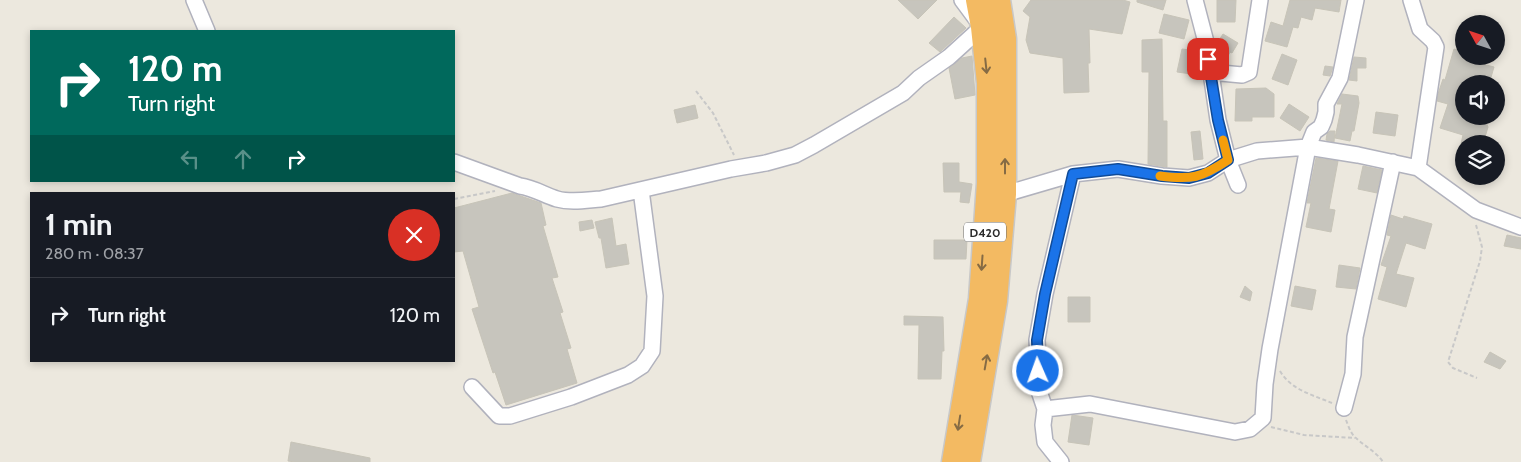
<!DOCTYPE html>
<html lang="en">
<head>
<meta charset="utf-8">
<style>
  body { margin:0; font-family:Cabin,sans-serif; background:#242831; color:#f1f3f6; height:100vh; display:flex; flex-direction:column; font-size:19px; white-space:nowrap }
  * { box-sizing:border-box; margin:0 }
  p { font-size:16px; color:#9ea1a6 }
  .icon { flex:none; width:28px; height:28px; fill:none; stroke:currentColor; stroke-width:2; stroke-linecap:round; stroke-linejoin:round }
  .map { position:relative; flex:1; overflow:hidden }
  .sheet { position:absolute; left:30px; top:192px; width:425px; height:170px; display:flex; flex-direction:column; background:#171b24; border-radius:0px; box-shadow:0 2px 8px #0003 }
  .sheet>* { flex:none }
  .guide { position:absolute; left:30px; top:30px; width:425px; height:152px; border-radius:0px; box-shadow:0 2px 8px #0003; background:#00695c; color:#fff; overflow:hidden }
  .needle { width:32px; rotate:310deg }
  .fabs { position:absolute; left:1455px; top:15px; display:grid; gap:10px }
  .fabs a { display:grid; place-items:center; width:50px; height:50px; border-radius:50%; background:#171b24; box-shadow:0 2px 8px #0003; font-size:25px }
  .pin { position:absolute; display:grid; place-items:center; width:42px; height:42px; color:#fff; margin:-21px; border-radius:10px; box-shadow:0 2px 8px #0006 }
  .me { position:absolute; width:55px; margin:-28px; rotate:358deg; stroke-linejoin:round; filter:drop-shadow(0 0 4px #0008) }
  .turn { display:flex; align-items:center; gap:18px; height:105px; padding:0 15px; font-size:22px }
  .turn .icon { width:65px; height:65px; stroke-width:2.5 }
  .turn b { display:block; font-size:35px; line-height:42px }
  .lanes { display:flex; align-items:center; height:48px; padding:0 15px; background:#0003; justify-content:center; gap:25px; direction:ltr }
  .lanes .off { opacity:.35 }
  .round { display:grid; place-items:center; flex:none; width:52px; height:52px; border-radius:26px; background:#242831 }
  .summary { display:flex; align-items:center; justify-content:space-between; height:85px; padding:0 15px }
  h1 { font-size:30px; font-weight:800; line-height:38px }
  ul { padding:0; list-style:none }
  li { display:flex; align-items:center; gap:15px; height:75px; padding:0 15px; border-top:1px solid #363941 }
  li div { flex:1 }
  li b { display:block; font-size:19px }
  li em { font-style:normal }
  .map>svg:first-child { display:block }
  .building { fill:#c7c5bd; stroke:#c7c4b8 }
  .lines { fill:none; stroke-linecap:round; stroke-linejoin:round }
  .minor-casing { stroke:#b1b2bd; stroke-width:18 }
  .highway-casing { stroke:#c8c8c8; stroke-width:25 }
  .path { stroke:#c8c8c8; stroke-width:2; stroke-dasharray:4 2.5; stroke-linecap:butt }
  .minor { stroke:#fff; stroke-width:15 }
  .highway { stroke:#f3ba62; stroke-width:22 }
  .oneway { stroke:#856b44 }
  .route-casing { stroke:#114b97; stroke-width:12 }
  .route { stroke:#1a73e8; stroke-width:9 }
  .slow { stroke:#f59e0b; stroke-width:9 }
  .labels { text-anchor:middle; dominant-baseline:central; stroke-width:4.5; stroke-linejoin:round; paint-order:stroke }
  .shield { fill:#fff; stroke:#6b6b6b; stroke-width:1 }
  .shield-label { font-size:12px; font-weight:bold; fill:#2b2b2b }
</style>
</head>
<body>
<div class="map">
<svg width="1521" height="462" viewBox="0 0 1521 462">
  <rect width="100%" height="100%" fill="#ece8de"/>
  <path class="building" d="M 898,0 L 937,0 L 918,19 Z
    M 1031,0 L 1123,0 L 1130,2 L 1122,34 L 1089,29 L 1090,63 L 1088,63 L 1089,92 L 1064,93 L 1063,58 L 1030,53 L 1026,40 L 1030,17 L 1023,11 Z
    M 1137,0 L 1166,0 L 1163,10 L 1137,2 Z
    M 1217,0 L 1236,0 L 1235,22 L 1217,22 Z
    M 1290,0 L 1341,0 L 1339,12 L 1315,8 L 1312,20 L 1301,17 L 1298,28 L 1293,27 L 1287,47 L 1265,41 L 1271,22 L 1283,26 Z
    M 1164,14 L 1189,20 L 1184,39 L 1159,33 Z
    M 954,17 L 966,28 L 940,52 L 929,43 Z
    M 1223,34 L 1238,43 L 1232,53 L 1230,52 L 1228,56 L 1217,49 L 1216,45 Z
    M 1162,39 L 1163,121 L 1167,121 L 1167,167 L 1148,164 L 1149,72 L 1142,72 L 1142,40 Z
    M 1182,49 L 1198,51 L 1200,64 L 1199,75 L 1177,72 Z
    M 1454,49 L 1464,52 L 1463,59 L 1494,67 L 1489,84 L 1464,84 L 1464,116 L 1474,116 L 1485,120 L 1488,127 L 1483,144 L 1461,144 L 1463,135 L 1440,128 L 1448,104 L 1437,101 L 1438,94 L 1443,79 L 1445,80 Z
    M 1282,54 L 1297,60 L 1288,85 L 1272,79 Z
    M 972,56 L 975,95 L 955,99 L 949,68 L 962,58 Z
    M 1354,57 L 1366,58 L 1366,68 L 1357,68 L 1357,81 L 1349,80 Z
    M 1325,66 L 1333,67 L 1330,76 L 1323,75 Z
    M 1266,88 L 1274,94 L 1274,117 L 1252,117 L 1252,121 L 1235,121 L 1236,89 Z
    M 1342,94 L 1358,96 L 1359,103 L 1354,131 L 1352,131 L 1350,141 L 1335,138 L 1342,104 L 1337,104 Z
    M 1289,104 L 1309,117 L 1300,131 L 1280,118 Z
    M 695,105 L 698,118 L 677,123 L 674,110 Z
    M 1376,112 L 1398,115 L 1395,136 L 1373,133 Z
    M 1200,131 L 1203,159 L 1194,160 L 1191,132 Z
    M 1330,131 L 1335,131 L 1334,142 L 1326,140 L 1327,134 Z
    M 1316,158 L 1338,161 L 1329,209 L 1335,210 L 1331,232 L 1306,227 L 1311,203 L 1307,203 Z
    M 943,163 L 959,163 L 959,182 L 972,184 L 969,203 L 960,202 L 961,192 L 944,192 Z
    M 1363,166 L 1382,170 L 1377,193 L 1358,189 Z
    M 512,193 L 541,203 L 546,225 L 543,226 L 558,277 L 552,278 L 563,312 L 560,313 L 571,348 L 567,349 L 577,383 L 506,405 L 495,372 L 493,373 L 472,309 L 479,307 L 463,251 L 454,252 L 454,208 Z
    M 1391,215 L 1403,219 L 1404,216 L 1432,224 L 1425,249 L 1406,243 L 1396,274 L 1414,278 L 1406,307 L 1378,299 L 1387,267 L 1381,265 L 1391,236 L 1387,235 Z
    M 612,218 L 616,246 L 626,244 L 629,264 L 606,268 L 601,238 L 599,238 L 595,222 Z
    M 592,220 L 594,228 L 580,231 L 579,222 Z
    M 1507,235 L 1521,238 L 1521,249 L 1504,246 Z
    M 934,240 L 967,240 L 966,259 L 934,259 Z
    M 1339,265 L 1360,268 L 1356,289 L 1336,287 Z
    M 1245,286 L 1252,292 L 1250,301 L 1240,297 Z
    M 1295,286 L 1316,290 L 1312,310 L 1291,306 Z
    M 1068,297 L 1090,297 L 1090,322 L 1068,322 Z
    M 904,316 L 943,317 L 944,351 L 942,351 L 941,379 L 918,379 L 919,325 L 904,325 Z
    M 1490,352 L 1506,361 L 1500,369 L 1484,362 Z
    M 1072,415 L 1093,418 L 1089,445 L 1068,442 Z
    M 291,442 L 370,458 L 370,462 L 295,462 L 288,461 Z"/>
  <g class="lines">
    <defs>
      <path id="minor" d="M 194,0 L 207,31
        M 1195,0 L 1207,46 L 1218,120 L 1228,160 L 1238,185
        M 1411,0 L 1420,29 L 1433,41 L 1436,47 L 1418,168
        M 1210,72 L 1242,75 L 1249,72 L 1260,0
        M 454,162 L 520,186 C 534,188 544,195 557,199 C 571,203 587,200 601,199 L 731,169 L 766,163 L 795,155 L 814,145 L 903,93 L 919,78 L 949,57 L 982,27 L 962,0
        M 1005,194 L 1073,174 L 1118,169 L 1162,176 L 1189,178 L 1208,173 L 1228,160 L 1257,151 L 1308,147 L 1358,155 L 1418,168 L 1476,210 L 1521,227
        M 472,387 L 499,416 L 510,416 L 571,397 L 628,375 L 642,366 L 652,351 L 655,296 L 641,190
        M 1344,408 L 1353,374 L 1355,337 L 1393,162
        M 1045,409 L 1090,404 L 1235,432 L 1250,429 L 1263,418 L 1265,384 L 1270,349 L 1308,147 L 1314,132 L 1321,127 L 1324,120 L 1326,112 L 1326,104 L 1340,78 L 1356,0
        M 1061,462 L 1045,442 L 1043,425 L 1045,409 L 1040,394 L 1037,340 L 1045,294 L 1073,174"/>
      <path id="highway" d="M 953,462 L 980,299 L 988,183 L 988,83 L 982,27 L 977,0
        M 969,462 L 996,301 L 1005,194 L 1005,39 L 999,0"/>
    </defs>
    <use href="#minor" class="minor-casing"/>
    <use href="#highway" class="highway-casing"/>
    <path class="path" d="M 696,91 L 713,113 L 734,155
      M 454,199 L 495,191
      M 1476,225 L 1482,247 L 1480,261 L 1448,362 L 1453,368 L 1477,378
      M 1280,371 C 1291,390 1313,395 1332,403
      M 1346,420 C 1348,425 1350,431 1353,435 C 1362,445 1376,451 1383,462
      M 1271,427 L 1304,435 L 1355,438"/>
    <use href="#minor" class="minor"/>
    <use href="#highway" class="highway"/>
  </g>
  <defs><path id="oneway-shaft" d="M-6 0H5M1.5-3L5.5 0L1.5 3" fill="none" stroke-width="1.6" stroke-linecap="round" stroke-linejoin="round" transform="scale(1.25)"/></defs>
  <g class="oneway">
    <use href="#oneway-shaft" transform="translate(986 66) rotate(84)"/>
    <use href="#oneway-shaft" transform="translate(1005 166) rotate(-90)"/>
    <use href="#oneway-shaft" transform="translate(982 263) rotate(94)"/>
    <use href="#oneway-shaft" transform="translate(986 362) rotate(-80)"/>
    <use href="#oneway-shaft" transform="translate(959 423) rotate(99)"/>
  </g>
  <g class="lines">
    <defs>
      <path id="route" d="M 1038,371 L 1037,340 L 1045,294 L 1073,174 L 1118,169 L 1162,176 L 1189,178 L 1208,173 L 1228,160 L 1218,120 L 1208,59"/>
    </defs>
    <use href="#route" class="route-casing"/>
    <use href="#route" class="route"/>
    <path class="slow" d="M 1160,176 C 1192,180 1201,178 1228,160 L 1223,140"/>
  </g>
  <g class="labels">
    <rect class="shield" x="964" y="222.5" width="42" height="19" rx="4"/>
    <g class="shield-label">
      <text x="985" y="232">D420</text>
    </g>
  </g>
</svg>
<div class="fabs">
<a><svg class="needle" viewBox="-14 -14 28 28"><path d="M0-13l5 13h-10z" fill="#e53935"/><path d="M0 13l5-13h-10z" fill="#9ea1a6"/></svg></a>
<a><svg class="icon" aria-label="sound" viewBox="0 0 24 24"><path d="M4 9h4l5-4v14l-5-4H4zM17 9q2 3 0 6"/></svg></a>
<a><svg class="icon" aria-label="layers" viewBox="0 0 24 24"><path d="M12 4l9 5-9 5-9-5zM3 14l9 5 9-5"/></svg></a>
</div>
<div class="pin" style="left:1208px;top:59px;background:#d93025"><svg class="icon" aria-label="arrive" viewBox="0 0 24 24"><path d="M6 21V4h12l-3 4 3 4H6"/></svg></div>
<svg class="me" style="left:1038px;top:371px" viewBox="-20 -20 40 40"><circle r="17" fill="#1a73e8" stroke="#fff" stroke-width="3"/><path d="M0-11L8 9 0 5-8 9z" fill="#fff"/></svg>
<div class="guide">
<div class="turn"><svg class="icon" aria-label="right" viewBox="0 0 24 24"><path d="M7 20v-9h11M14 6l5 5-5 5"/></svg><div><b>120 m</b>Turn right</div></div>
<div class="lanes"><svg class="icon off" aria-label="left" viewBox="0 0 24 24"><path d="M17 20v-9H6M10 6l-5 5 5 5"/></svg><svg class="icon off" aria-label="ahead" viewBox="0 0 24 24"><path d="M12 20V5M6 11l6-6 6 6"/></svg><svg class="icon" aria-label="right" viewBox="0 0 24 24"><path d="M7 20v-9h11M14 6l5 5-5 5"/></svg></div>
</div>
<section class="sheet">
<div class="summary"><div><h1>1 min</h1><p>280 m · 08:37</p></div><a class="round" style="background:#d93025;color:#fff"><svg class="icon" aria-label="close" viewBox="0 0 24 24"><path d="M6 6l12 12M18 6L6 18"/></svg></a></div>
<ul>
<li><svg class="icon" aria-label="right" viewBox="0 0 24 24"><path d="M7 20v-9h11M14 6l5 5-5 5"/></svg><div><b>Turn right</b></div><em>120 m</em></li>
</ul>
</section>
</div>
</body>
</html>
